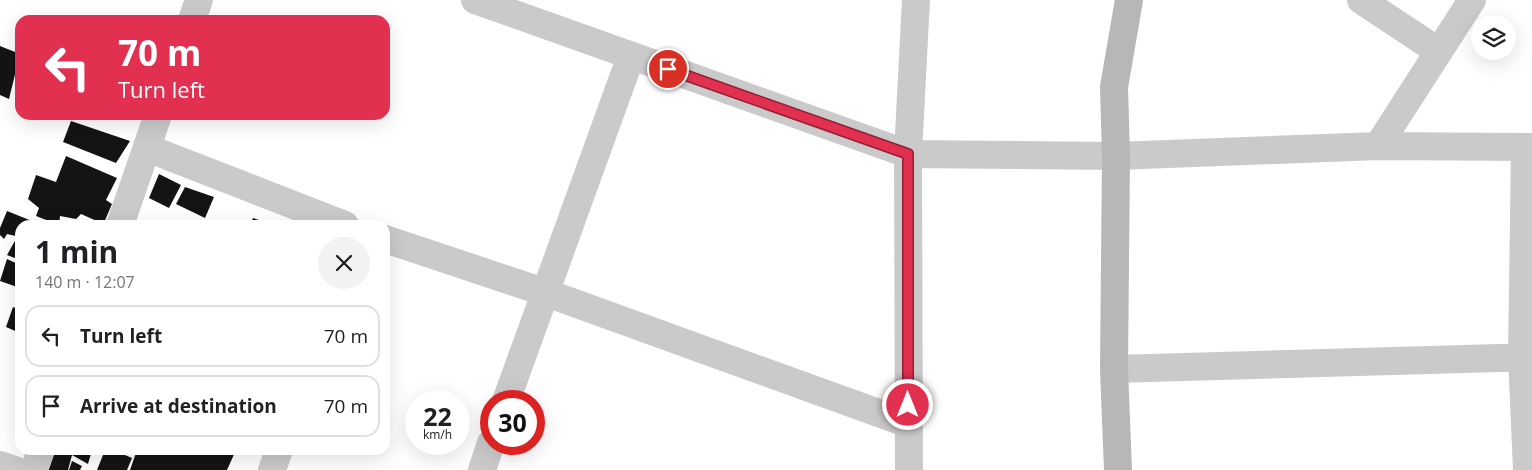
<!DOCTYPE html>
<html lang="en">
<head>
<meta charset="utf-8">
<style>
  body { margin:0; font-family:"Open Sans",sans-serif; background:#f2f2f2; color:#202124; height:100vh; display:flex; flex-direction:column; font-size:19px; white-space:nowrap }
  * { box-sizing:border-box; margin:0 }
  p { font-size:16px; color:#757577 }
  .icon { flex:none; width:28px; height:28px; fill:none; stroke:currentColor; stroke-width:2; stroke-linecap:round; stroke-linejoin:round }
  .map { position:relative; flex:1; overflow:hidden }
  .side { position:absolute; left:15px; top:220px; width:375px; height:235px; display:flex; flex-direction:column; background:#fff; border-radius:15px; box-shadow:0 5px 20px #0002 }
  .side>* { flex:none }
  .hud { position:absolute; left:15px; top:15px; width:375px; height:105px; border-radius:15px; box-shadow:0 5px 20px #0002; background:#e23051; color:#fff; overflow:hidden }
  .fabs { position:absolute; left:1471px; top:15px; display:grid; gap:10px }
  .fabs a { display:grid; place-items:center; width:45px; height:45px; border-radius:50%; background:#fff; box-shadow:0 5px 20px #0002; font-size:25px }
  .speed { position:absolute; left:405px; top:390px; display:flex; gap:10px; font-size:25px; font-weight:700; text-align:center }
  .speed>* { display:grid; place-content:center; width:65px; height:65px; border-radius:50%; background:#fff; box-shadow:0 5px 20px #0002; line-height:1 }
  .speed small { font-size:12px; font-weight:400 }
  .speed .limit { border:8px solid #d22; background:#fff; color:#111 }
  .pin { position:absolute; display:grid; place-items:center; width:42px; height:42px; color:#fff; margin:-21px; border:2px solid #fff; border-radius:50%; box-shadow:0 1px 5px #0007 }
  .me { position:absolute; width:55px; margin:-28px; rotate:0deg; stroke-linejoin:round; filter:drop-shadow(0 0 4px #0008) }
  .turn { display:flex; align-items:center; gap:18px; height:105px; padding:0 20px; font-size:22px }
  .turn .icon { width:65px; height:65px; stroke-width:2.5 }
  .turn b { display:block; font-size:35px; line-height:42px }
  .round { display:grid; place-items:center; flex:none; width:52px; height:52px; border-radius:26px; background:#f2f2f2 }
  .headline { display:flex; align-items:center; justify-content:space-between; height:85px; padding:0 20px }
  h1 { font-size:30px; font-weight:700; line-height:38px }
  ul { padding:0; list-style:none }
  li { display:flex; align-items:center; gap:15px; height:62px; margin:0 10px 8px; padding:0 10px; border:2px solid #e0e0e0; border-radius:15px }
  li div { flex:1 }
  li b { display:block; font-size:19px }
  li em { font-style:normal }
  .map>svg:first-child { display:block }
  .building { fill:#141414 }
  .lines { fill:none; stroke-linecap:round; stroke-linejoin:round }
  .minor { stroke:#cacaca; stroke-width:28 }
  .secondary { stroke:#b7b7b7; stroke-width:28 }
  .route-casing { stroke:#931f35; stroke-width:12 }
  .route { stroke:#e23051; stroke-width:9 }
</style>
</head>
<body>
<div class="map">
<svg width="1532" height="470" viewBox="0 0 1532 470">
  <rect width="100%" height="100%" fill="#fff"/>
  <path class="building" d="M 0,46 L 20,54 L 9,99 L 0,95 Z
    M 71,121 L 130,141 L 116,163 L 63,142 Z
    M 66,156 L 117,178 L 106,200 L 112,204 L 103,225 L 98,225 L 99,222 L 81,214 L 76,219 L 60,216 L 59,225 L 36,216 L 39,208 L 28,199 L 36,175 L 56,182 Z
    M 159,174 L 181,185 L 169,208 L 149,198 Z
    M 185,187 L 214,197 L 205,218 L 176,204 Z
    M 7,211 L 37,223 L 36,225 L 20,225 L 20,237 L 7,234 L 4,239 L 0,235 L 0,228 Z
    M 253,218 L 267,223 L 267,225 L 250,225 Z
    M 16,239 L 20,240 L 20,260 L 7,255 Z
    M 7,259 L 20,265 L 20,288 L 0,281 Z
    M 13,307 L 20,310 L 20,333 L 6,327 Z
    M 53,450 L 92,450 L 88,464 L 72,455 L 68,470 L 48,470 Z
    M 105,450 L 113,450 L 132,458 L 127,470 L 97,470 Z
    M 137,450 L 236,450 L 227,470 L 130,470 Z
    M 72,461 L 82,466 L 80,470 L 69,470 Z"/>
  <g class="lines">
    <path class="minor" d="M 475,0 L 908,154 L 1116,156 L 1378,146 L 1532,147
      M 1361,0 L 1438,51
      M 192,20 L 199,0
      M 1378,146 L 1472,0
      M 1525,147 L 1522,357 L 1527,470
      M 147,148 L 345,225
      M 120,225 L 158,115
      M 385,239 L 544,292 L 909,424
      M 1114,369 L 1532,357
      M 506,401 L 631,56
      M 0,465 L 15,470
      M 34,470 L 41,450
      M 272,470 L 279,450
      M 482,470 L 491,443
      M 909,470 L 908,154 L 916,0"/>
    <path class="secondary" d="M 1118,470 L 1114,369 L 1116,156 L 1114,87 L 1129,0"/>
  </g>
  <g class="lines">
    <defs>
      <path id="route" d="M 668,69 L 908,154 L 908,405"/>
    </defs>
    <use href="#route" class="route-casing"/>
    <use href="#route" class="route"/>
  </g>
</svg>
<div class="fabs">
<a><svg class="icon" aria-label="layers" viewBox="0 0 24 24"><path d="M12 4l9 5-9 5-9-5zM3 14l9 5 9-5"/></svg></a>
</div>
<div class="speed"><div>22<small>km/h</small></div><div class="limit">30</div></div>
<div class="pin" style="left:668px;top:69px;background:#d93025"><svg class="icon" aria-label="arrive" viewBox="0 0 24 24"><path d="M6 21V4h12l-3 4 3 4H6"/></svg></div>
<svg class="me" style="left:908px;top:405px" viewBox="-20 -20 40 40"><circle r="17" fill="#e23051" stroke="#fff" stroke-width="3"/><path d="M0-11L8 9 0 5-8 9z" fill="#fff"/></svg>
<div class="hud">
<div class="turn"><svg class="icon" aria-label="left" viewBox="0 0 24 24"><path d="M17 20v-9H6M10 6l-5 5 5 5"/></svg><div><b>70 m</b>Turn left</div></div>
</div>
<section class="side">
<div class="headline"><div><h1>1 min</h1><p>140 m · 12:07</p></div><a class="round"><svg class="icon" aria-label="close" viewBox="0 0 24 24"><path d="M6 6l12 12M18 6L6 18"/></svg></a></div>
<ul>
<li><svg class="icon" aria-label="left" viewBox="0 0 24 24"><path d="M17 20v-9H6M10 6l-5 5 5 5"/></svg><div><b>Turn left</b></div><em>70 m</em></li>
<li><svg class="icon" aria-label="arrive" viewBox="0 0 24 24"><path d="M6 21V4h12l-3 4 3 4H6"/></svg><div><b>Arrive at destination</b></div><em>70 m</em></li>
</ul>
</section>
</div>
</body>
</html>
